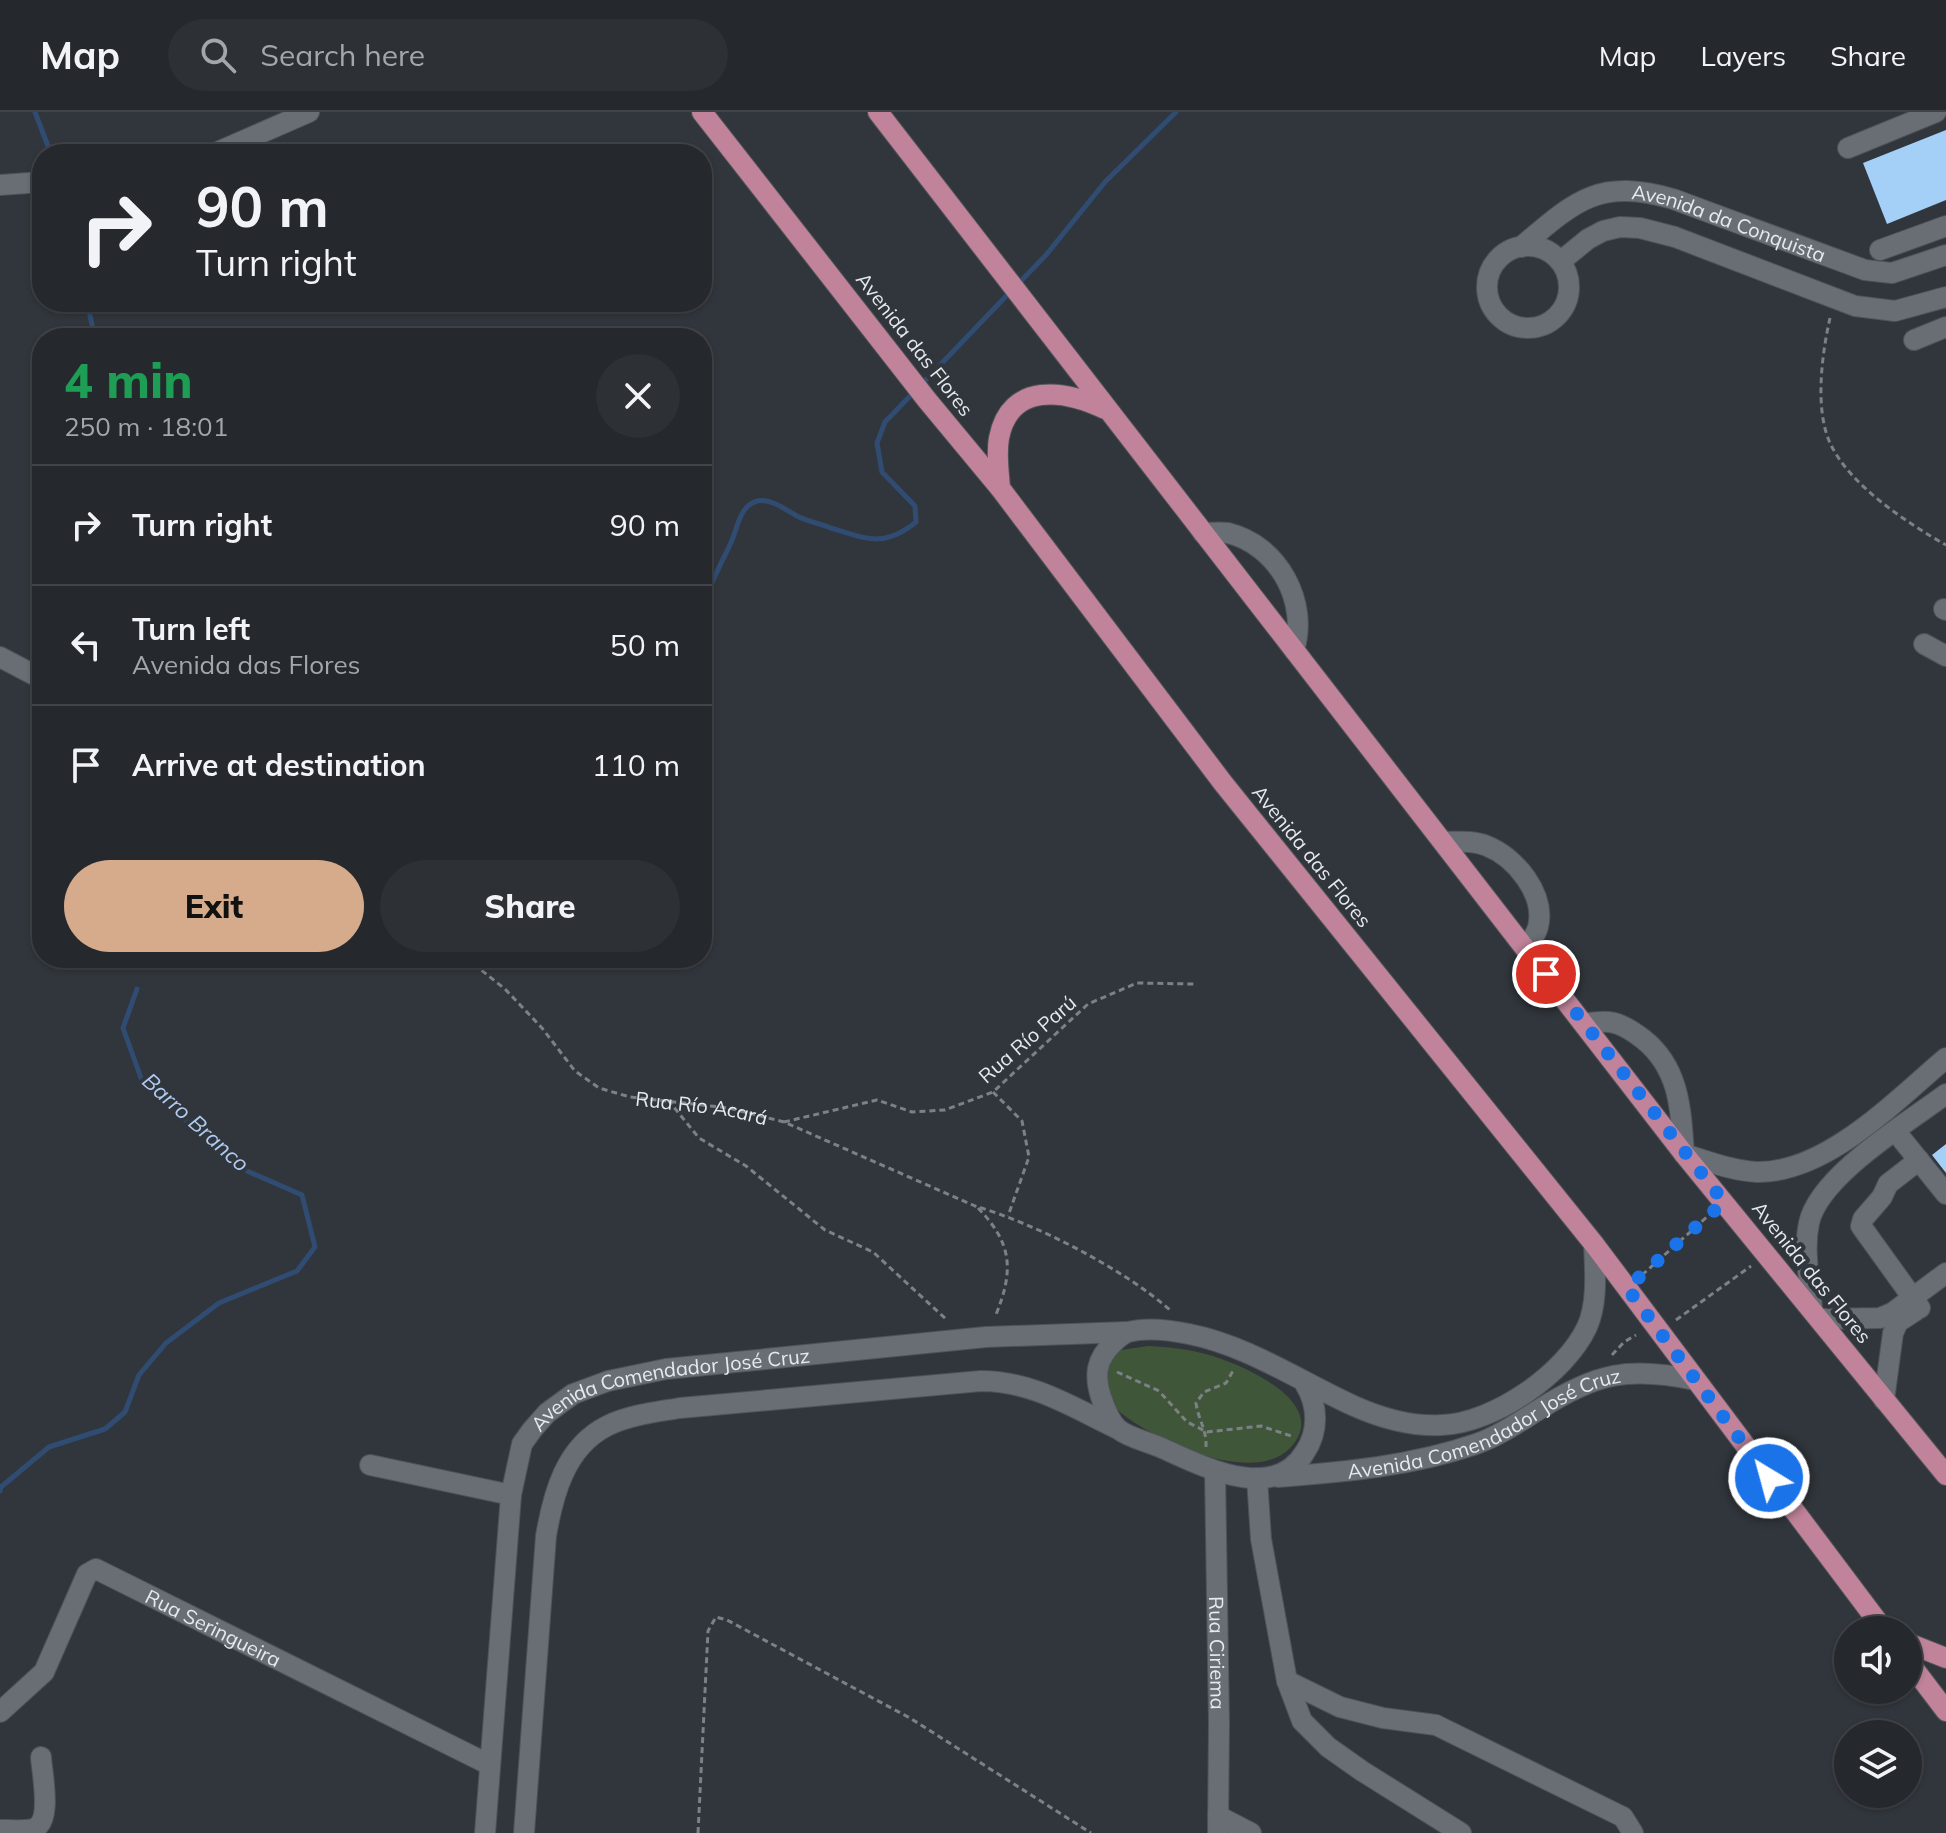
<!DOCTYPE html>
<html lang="en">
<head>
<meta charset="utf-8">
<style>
  body { margin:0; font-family:Mulish,sans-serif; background:#2d3035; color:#f1f3f6; height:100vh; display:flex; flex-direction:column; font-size:30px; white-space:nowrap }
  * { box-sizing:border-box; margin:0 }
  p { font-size:26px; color:#a3a6aa }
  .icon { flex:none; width:44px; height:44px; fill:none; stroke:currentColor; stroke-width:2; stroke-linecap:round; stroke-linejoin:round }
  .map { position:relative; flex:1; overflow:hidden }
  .panel { position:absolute; left:32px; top:216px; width:680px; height:640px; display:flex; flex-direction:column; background:#25282d; border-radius:32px; box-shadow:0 2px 6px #0004,0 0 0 2px #424449 }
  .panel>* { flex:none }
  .guide { position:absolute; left:32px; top:32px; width:680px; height:168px; border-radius:32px; box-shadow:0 2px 6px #0004,0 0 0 2px #424449; background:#25282d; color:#f1f3f6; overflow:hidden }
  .tools { position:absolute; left:1834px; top:1504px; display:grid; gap:16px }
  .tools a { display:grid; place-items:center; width:88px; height:88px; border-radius:50%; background:#25282d; box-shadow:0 2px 6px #0004,0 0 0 2px #424449; font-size:40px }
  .pin { position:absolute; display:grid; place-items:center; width:68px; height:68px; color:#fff; margin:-34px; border:4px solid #fff; border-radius:50%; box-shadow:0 2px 8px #0007 }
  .me { position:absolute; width:88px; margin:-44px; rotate:323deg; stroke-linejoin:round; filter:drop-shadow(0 0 6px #0008) }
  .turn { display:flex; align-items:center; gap:28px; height:168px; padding:0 32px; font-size:36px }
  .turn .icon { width:104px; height:104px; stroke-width:2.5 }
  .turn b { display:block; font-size:56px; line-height:68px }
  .round { display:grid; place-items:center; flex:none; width:84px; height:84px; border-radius:42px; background:#2d3035 }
  .head { display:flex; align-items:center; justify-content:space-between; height:136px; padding:0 32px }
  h1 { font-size:48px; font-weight:800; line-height:60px; color:#1e9e55 }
  .primary-button { display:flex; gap:16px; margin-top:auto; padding:16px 32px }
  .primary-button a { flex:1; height:92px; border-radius:48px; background:#d6ab8b; color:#111; font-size:32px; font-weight:800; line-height:92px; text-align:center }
  .primary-button a+a { background:#2d3035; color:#f1f3f6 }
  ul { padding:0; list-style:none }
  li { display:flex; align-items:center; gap:24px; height:120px; padding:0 32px; border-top:2px solid #424449 }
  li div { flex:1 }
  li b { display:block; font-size:30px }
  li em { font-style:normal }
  header { display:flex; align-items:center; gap:48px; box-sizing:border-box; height:112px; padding:0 40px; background:#25282d; border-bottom:2px solid #424449 }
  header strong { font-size:38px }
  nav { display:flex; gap:44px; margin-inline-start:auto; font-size:28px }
  .search { width:560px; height:72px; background:#2d3035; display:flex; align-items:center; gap:20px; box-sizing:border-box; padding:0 28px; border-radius:44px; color:#a3a6aa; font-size:30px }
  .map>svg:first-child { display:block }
  .green { fill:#405639 }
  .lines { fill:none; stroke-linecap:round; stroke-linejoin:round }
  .stream { stroke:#304c72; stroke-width:5 }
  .building { fill:#a4d0f7 }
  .minor-casing { stroke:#4e5358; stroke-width:22 }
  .major-casing { stroke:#4e5358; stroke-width:22 }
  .path { stroke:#7c8186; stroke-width:3; stroke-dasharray:6 4; stroke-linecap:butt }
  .minor { stroke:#686e74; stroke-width:20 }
  .major { stroke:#c18399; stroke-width:20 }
  .route { stroke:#1a73e8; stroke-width:14; stroke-dasharray:0 25.2 }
  .labels { text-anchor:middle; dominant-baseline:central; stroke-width:8; stroke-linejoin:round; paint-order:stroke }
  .street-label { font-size:20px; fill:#e6eaee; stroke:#31363c }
  .water-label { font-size:22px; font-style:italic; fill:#b1ccf2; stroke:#31363c }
</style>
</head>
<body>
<header>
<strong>Map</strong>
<div class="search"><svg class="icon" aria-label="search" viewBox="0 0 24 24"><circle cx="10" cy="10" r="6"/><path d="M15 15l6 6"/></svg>Search here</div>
<nav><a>Map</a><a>Layers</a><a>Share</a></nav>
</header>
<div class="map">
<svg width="1946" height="1721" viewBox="0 0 1946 1721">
  <rect width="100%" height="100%" fill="#31363c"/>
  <path class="green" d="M 1148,1234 C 1169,1235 1189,1237 1209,1243 C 1241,1252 1333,1291 1290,1336 C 1251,1377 1138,1323 1107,1288 L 1105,1255 L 1121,1238 Z"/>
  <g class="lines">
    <path class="stream" d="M 35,0 L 51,42
      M 1017,173 L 1046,143 L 1105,70 L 1176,0
      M 87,190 L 95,226
      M 920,274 L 1010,180
      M 702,621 L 707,617 C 713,579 701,541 704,502 C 706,475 722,452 732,428 C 738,414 740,394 757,389 C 771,386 786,398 797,404 C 807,409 820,412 831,416 C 867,427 884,436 916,410 L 915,394 L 882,360 L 877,331 L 885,310 L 913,281
      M 411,855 L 416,846
      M 0,1379 L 1,1375 L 49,1335 L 105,1317 L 125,1300 L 139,1263 L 166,1231 L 219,1191 L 297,1159 L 315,1135 L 302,1083 L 247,1059 L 184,1007 L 141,966 L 123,916 L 137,877"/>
  </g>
  <path class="building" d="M 1946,18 L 1946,88 L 1887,112 L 1863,51 Z
    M 1946,1032 L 1946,1061 L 1932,1043 Z"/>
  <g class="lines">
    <defs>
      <g id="minor">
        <path d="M 1848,36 L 1936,0"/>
        <path d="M 213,42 L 309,0"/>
        <path d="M 0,73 L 42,70"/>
        <circle cx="1528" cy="175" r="41"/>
        <path id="s2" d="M 1521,135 C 1576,88 1599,66 1673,87 L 1865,158 L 1892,161 L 1946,143"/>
        <path d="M 1880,138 L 1946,114"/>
        <path d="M 1561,149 L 1588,127 L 1603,119 L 1620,115 L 1640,116 L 1675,125 L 1855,194 L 1895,199 L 1946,185"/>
        <path d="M 1914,228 L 1946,215"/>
        <path d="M 1203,421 C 1211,421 1220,420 1228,421 C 1278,433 1309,490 1294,538"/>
        <path d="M 1944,497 L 1946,498"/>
        <path d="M 1924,532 L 1946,544"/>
        <path d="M 0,545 L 42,567"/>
        <path d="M 1443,730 C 1458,730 1473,728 1487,734 C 1515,745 1546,782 1538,815 C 1536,822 1530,831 1527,838"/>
        <path d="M 1584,911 C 1592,911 1601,909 1609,910 C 1621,911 1634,920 1643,927 C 1680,956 1681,999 1684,1042 C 1707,1049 1733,1059 1757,1060 C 1827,1061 1896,988 1946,946"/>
        <path d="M 1896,1020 L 1946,1082"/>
        <path d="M 1919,1048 L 1888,1072 L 1882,1085 L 1863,1107 L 1861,1114 L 1920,1196"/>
        <path d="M 1812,1197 C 1810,1169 1803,1139 1809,1111 C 1819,1064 1907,1011 1946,982"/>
        <path d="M 1820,1207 L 1880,1206 L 1892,1201 L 1946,1161"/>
        <path d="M 1305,1272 C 1318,1293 1319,1319 1305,1340 C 1274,1392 1202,1354 1162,1336 C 1149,1330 1129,1326 1118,1317 C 1110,1310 1104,1294 1101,1285 C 1094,1263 1096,1247 1114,1230 C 1118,1226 1123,1222 1128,1220 C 1147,1215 1170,1218 1189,1222 C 1249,1234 1299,1269 1354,1294 C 1381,1306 1412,1315 1442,1313 C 1494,1311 1565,1262 1587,1215 C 1598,1191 1595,1158 1594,1132"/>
        <path d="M 1884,1288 L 1893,1221 L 1898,1210 L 1915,1199"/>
        <path d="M 370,1353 L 511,1383"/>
        <path id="s3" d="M 1215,1359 L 1219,1610 L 1218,1721"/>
        <path id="s4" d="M 1278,1365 C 1345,1360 1412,1354 1476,1332 C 1499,1324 1519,1310 1540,1297 C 1596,1261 1629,1254 1695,1268"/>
        <path d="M 1257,1366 L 1261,1427 L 1287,1569 L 1302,1609 L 1328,1635 L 1362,1659 L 1461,1721"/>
        <path d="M 1287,1569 L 1340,1595 L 1383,1606 L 1436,1613 L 1623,1705 L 1633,1721"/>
        <path id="s5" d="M 0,1600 L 44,1560 L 87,1462 L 96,1457 L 490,1653"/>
        <path d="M 1218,1704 L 1251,1721"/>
        <path d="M 0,1718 C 10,1718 23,1719 33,1717 C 53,1711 42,1662 41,1645"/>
        <path id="s6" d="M 485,1721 L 511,1383 L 522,1332 L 532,1318 L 547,1301 L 573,1282 L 608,1269 L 666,1257 L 986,1225 L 1126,1220"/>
        <path d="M 524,1721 L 546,1424 C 553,1383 565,1335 607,1314 C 629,1303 656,1300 680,1296 L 981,1269 C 1032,1269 1072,1295 1116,1316"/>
      </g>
      <path id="major" d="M 702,0 L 927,288 L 1000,376 L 1223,671 L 1594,1132 L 1884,1518
        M 878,0 L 1684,1042 L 1946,1363
        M 1000,376 C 999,360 996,343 999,326 C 1010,269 1065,278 1105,297
        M 1908,1531 L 1946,1546
        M 1908,1549 L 1946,1599"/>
    </defs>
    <use href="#minor" class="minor-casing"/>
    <use href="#major" class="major-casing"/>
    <g class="path">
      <path d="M 1830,206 C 1822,241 1814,299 1831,333 C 1851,374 1907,411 1946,433"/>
      <path id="s1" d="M 466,846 L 505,877 L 542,916 L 575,959 L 599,976 L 630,985 L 729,996 L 784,1010 L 975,1094 C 1036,1112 1122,1156 1170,1198"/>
      <path d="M 993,980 L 1022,1009 L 1029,1045 L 1008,1104"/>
      <path d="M 668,988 L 699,1026 L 746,1054 L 825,1118 L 873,1140 L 947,1208"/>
      <path d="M 784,1010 L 877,988 L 912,1000 L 945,998 L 993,980 L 1088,892 L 1137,871 L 1194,872"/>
      <path d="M 978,1096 C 1013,1132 1014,1159 995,1205"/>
      <path d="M 1642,1163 L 1708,1104"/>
      <path d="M 1676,1208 L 1751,1154"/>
      <path d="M 1612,1243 L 1624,1230 L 1636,1223"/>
      <path d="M 1117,1260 L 1159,1279 L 1187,1310 L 1207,1320 L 1261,1314 L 1291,1324"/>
      <path d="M 1206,1335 C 1207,1318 1198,1307 1196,1291 L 1204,1280 L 1226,1271 L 1234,1257"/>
      <path d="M 698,1721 L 708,1519 L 716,1505 L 727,1508 L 910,1606 L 1091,1721"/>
    </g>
    <use href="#minor" class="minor"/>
    <use href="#major" class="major"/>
  </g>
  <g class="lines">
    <path class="route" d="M 1546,862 L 1724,1090 L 1627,1176 L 1769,1366"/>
  </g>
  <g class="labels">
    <g class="street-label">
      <text stroke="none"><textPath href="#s2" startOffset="230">Avenida da Conquista</textPath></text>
      <text transform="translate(915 232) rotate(52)">Avenida das Flores</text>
      <text transform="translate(1312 744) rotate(51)">Avenida das Flores</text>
      <text transform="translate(1027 927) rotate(-41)">Rua Río Parú</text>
      <text stroke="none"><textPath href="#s1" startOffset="292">Rua Río Acará</textPath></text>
      <text transform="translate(1812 1160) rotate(51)">Avenida das Flores</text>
      <text stroke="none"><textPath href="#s6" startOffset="558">Avenida Comendador José Cruz</textPath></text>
      <text stroke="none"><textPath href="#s4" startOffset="216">Avenida Comendador José Cruz</textPath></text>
      <text stroke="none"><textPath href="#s5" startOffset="308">Rua Seringueira</textPath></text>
      <text stroke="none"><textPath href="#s3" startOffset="182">Rua Ciriema</textPath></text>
    </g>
    <g class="water-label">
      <text transform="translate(196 1010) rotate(42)">Barro Branco</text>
    </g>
  </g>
</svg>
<div class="tools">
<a><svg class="icon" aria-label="sound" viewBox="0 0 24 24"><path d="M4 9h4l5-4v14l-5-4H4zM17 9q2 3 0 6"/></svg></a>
<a><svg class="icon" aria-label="layers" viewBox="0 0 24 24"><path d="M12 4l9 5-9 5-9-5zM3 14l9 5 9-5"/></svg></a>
</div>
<div class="pin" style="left:1546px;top:862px;background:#d93025"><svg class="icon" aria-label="arrive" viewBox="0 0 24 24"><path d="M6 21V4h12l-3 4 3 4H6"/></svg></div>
<svg class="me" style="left:1769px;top:1366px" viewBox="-20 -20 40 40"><circle r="17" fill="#1a73e8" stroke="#fff" stroke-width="3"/><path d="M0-11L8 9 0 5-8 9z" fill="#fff"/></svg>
<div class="guide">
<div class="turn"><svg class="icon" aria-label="right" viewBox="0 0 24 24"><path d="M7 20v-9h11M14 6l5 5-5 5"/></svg><div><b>90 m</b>Turn right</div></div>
</div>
<section class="panel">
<div class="head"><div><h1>4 min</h1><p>250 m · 18:01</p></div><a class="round"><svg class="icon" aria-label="close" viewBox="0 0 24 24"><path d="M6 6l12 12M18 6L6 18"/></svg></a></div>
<ul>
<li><svg class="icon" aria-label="right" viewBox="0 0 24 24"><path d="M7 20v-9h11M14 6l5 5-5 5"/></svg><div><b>Turn right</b></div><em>90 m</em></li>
<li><svg class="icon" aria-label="left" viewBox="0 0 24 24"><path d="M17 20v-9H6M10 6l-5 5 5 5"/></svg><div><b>Turn left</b><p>Avenida das Flores</p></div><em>50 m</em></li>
<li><svg class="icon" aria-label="arrive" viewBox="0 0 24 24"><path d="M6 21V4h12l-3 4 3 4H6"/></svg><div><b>Arrive at destination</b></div><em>110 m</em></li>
</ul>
<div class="primary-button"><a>Exit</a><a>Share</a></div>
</section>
</div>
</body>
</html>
